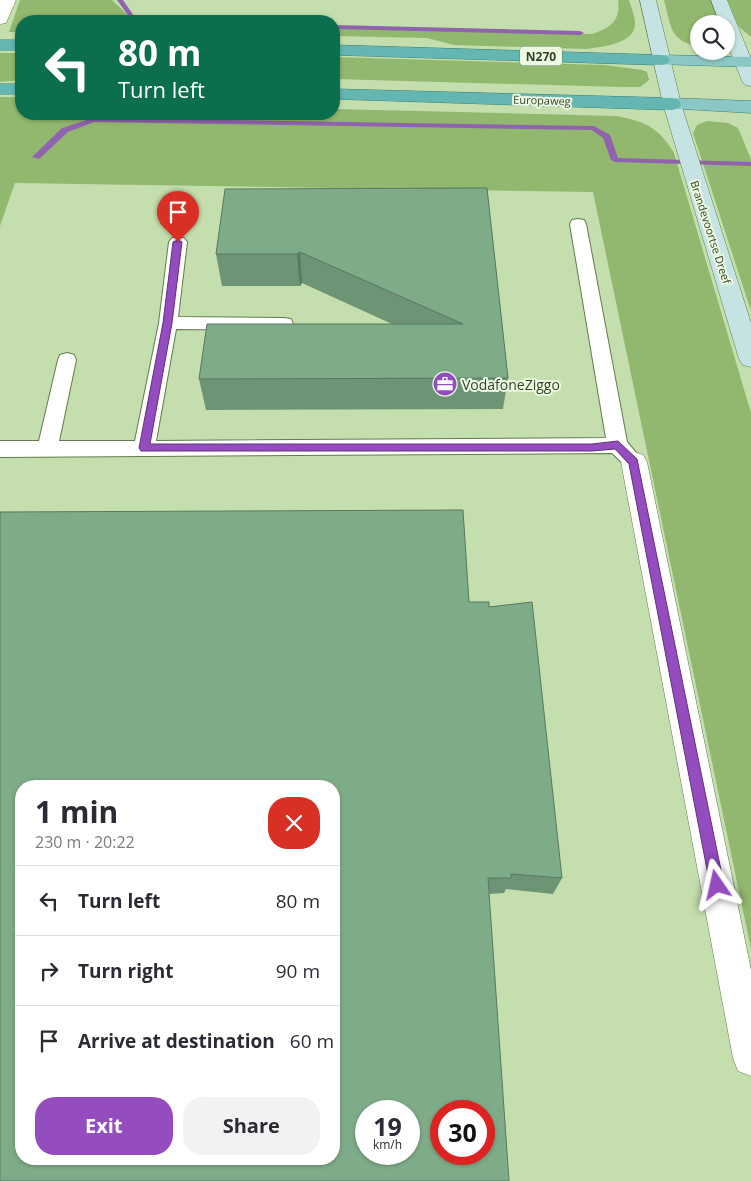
<!DOCTYPE html>
<html lang="en">
<head>
<meta charset="utf-8">
<style>
  body { margin:0; font-family:"Open Sans",sans-serif; background:#f2f2f3; color:#2b2b33; height:100vh; display:flex; flex-direction:column; font-size:19px; white-space:nowrap }
  * { box-sizing:border-box; margin:0 }
  p { font-size:16px; color:#7c7c81 }
  .icon { flex:none; width:28px; height:28px; fill:none; stroke:currentColor; stroke-width:2; stroke-linecap:round; stroke-linejoin:round }
  .map { position:relative; flex:1; overflow:hidden }
  .drawer { position:absolute; left:15px; top:780px; width:325px; height:385px; display:flex; flex-direction:column; background:#fff; border-radius:20px; box-shadow:0 1px 4px #0004 }
  .drawer>* { flex:none }
  .banner { position:absolute; left:15px; top:15px; width:325px; height:105px; border-radius:20px; box-shadow:0 1px 4px #0004; background:#0b6e4f; color:#fff; overflow:hidden }
  .controls { position:absolute; left:690px; top:15px; display:grid; gap:10px }
  .controls a { display:grid; place-items:center; width:45px; height:45px; border-radius:50%; background:#fff; box-shadow:0 1px 4px #0004; font-size:25px }
  .speed { position:absolute; left:355px; top:1100px; display:flex; gap:10px; font-size:25px; font-weight:700; text-align:center }
  .speed>* { display:grid; place-content:center; width:65px; height:65px; border-radius:50%; background:#fff; box-shadow:0 1px 4px #0004; line-height:1 }
  .speed small { font-size:12px; font-weight:400 }
  .speed .limit { border:8px solid #d22; background:#fff; color:#111 }
  .pin { position:absolute; display:grid; place-items:center; width:42px; height:42px; color:#fff; margin:-51px -21px; border-radius:50% 50% 50% 0; rotate:-45deg; box-shadow:0 0 5px #0007 }
  .pin .icon { rotate:45deg }
  .me { position:absolute; width:55px; margin:-28px; rotate:349deg; stroke-linejoin:round; filter:drop-shadow(0 0 4px #0008) }
  .turn { display:flex; align-items:center; gap:18px; height:105px; padding:0 20px; font-size:22px }
  .turn .icon { width:65px; height:65px; stroke-width:2.5 }
  .turn b { display:block; font-size:35px; line-height:42px }
  .round { display:grid; place-items:center; flex:none; width:52px; height:52px; border-radius:20px; background:#f2f2f3 }
  .head { display:flex; align-items:center; justify-content:space-between; height:85px; padding:0 20px }
  h1 { font-size:30px; font-weight:700; line-height:38px }
  .primary-button { display:flex; gap:10px; margin-top:auto; padding:10px 20px }
  .primary-button a { flex:1; height:58px; border-radius:20px; background:#944cbf; color:#fff; font-size:20px; font-weight:700; line-height:58px; text-align:center }
  .primary-button a+a { background:#f2f2f3; color:#2b2b33 }
  ul { padding:0; list-style:none }
  li { display:flex; align-items:center; gap:15px; height:70px; padding:0 20px; border-top:1px solid #e1e1e2 }
  li div { flex:1 }
  li b { display:block; font-size:19px }
  li em { font-style:normal }
  .map>svg:first-child { display:block }
  .green { fill:#92b76e }
  .lines { fill:none; stroke-linecap:round; stroke-linejoin:round }
  .stream { fill:#9063af; fill-rule:evenodd }
  .service-casing { stroke:#647b4e; stroke-width:2 }
  .minor-casing { stroke:#647b4e; stroke-width:1 }
  .secondary-casing { stroke:#647b4e; stroke-width:1 }
  .primary-casing { stroke:#3b8076; stroke-width:1 }
  .trunk-casing { stroke:#3b8076; stroke-width:1 }
  .service { fill:#fff; fill-rule:evenodd }
  .minor { fill:#fff; fill-rule:evenodd }
  .secondary { fill:#c5e3e2; fill-rule:evenodd }
  .primary { fill:#8bc8c5; fill-rule:evenodd }
  .trunk { fill:#64b6b2; fill-rule:evenodd }
  .wall { fill:#6d9475 }
  .shaded-wall { fill:#59785f }
  .building { fill:#7fac88; stroke:#59785f; fill-rule:evenodd }
  .route { fill:#944cbf; stroke:#60317c }
  .labels { text-anchor:middle; dominant-baseline:central; stroke-width:4; stroke-linejoin:round; paint-order:stroke }
  .far-street-label { font-size:11px; fill:#35402c; stroke:#ecfae1 }
  .shield { fill:#ecfae1; stroke:#6c7862; stroke-width:1 }
  .shield-label { font-size:12px; font-weight:bold; fill:#35402c }
  .poi-label { font-size:14px; fill:#35402c; stroke:#ecfae1; text-anchor:start }
</style>
</head>
<body>
<div class="map">
<svg width="751" height="1181" viewBox="0 0 751 1181">
  <rect width="100%" height="100%" fill="#c4dead"/>
  <path class="green" d="M 20,0 L 112,0 L 130,17 L 141,21 L 21,21 L 21,32 L 9,32 Z
    M 618,0 L 629,0 C 631,7 635,16 635,23 C 636,44 601,47 587,49 L 454,45 L 427,38 L 334,36 L 334,27 L 592,34 C 610,28 621,21 618,0 Z
    M 664,0 L 715,0 L 724,24 L 699,24 L 699,46 C 669,42 671,25 664,0 Z
    M 727,0 L 751,0 L 751,37 L 739,27 Z
    M 0,53 L 21,53 L 21,80 L 0,82 Z
    M 334,57 L 605,65 L 642,70 L 647,72 L 649,80 L 640,87 L 621,87 L 334,79 Z
    M 0,97 L 21,97 L 21,114 L 334,114 L 334,109 L 616,116 C 645,121 659,128 674,153 L 751,413 L 751,949 L 593,192 L 15,183 L 0,226 Z
    M 707,121 L 728,123 L 738,128 L 751,159 L 751,311 L 693,133 L 697,125 Z"/>
  <g class="lines">
    <path class="stream" d="M 117,0 L 123,0 L 134,16 L 151,21 L 141,21 L 130,18 Z
      M 334,25 L 580,31 L 584,33 L 580,35 L 334,29 Z
      M 93,118 L 594,126 L 610,135 L 618,158 L 751,162 L 751,166 L 615,162 L 611,160 L 603,138 L 592,130 L 94,122 L 68,132 L 39,159 L 32,157 L 62,128 Z"/>
    <defs>
      <path id="service" d="M 578,219 L 584,220 L 586,224 L 627,442 L 644,462 L 641,468 C 628,472 622,462 612,453 L 0,457 L 0,441 L 39,441 L 58,360 L 60,355 L 67,353 L 74,355 L 76,360 L 59,441 L 135,441 L 159,323 L 169,242 L 172,238 L 184,238 L 187,242 L 178,317 L 284,318 L 291,319 L 293,324 L 291,329 L 284,330 L 176,329 L 156,441 L 606,438 L 570,224 L 572,220 Z"/>
      <path id="minor" d="M 0,0 L 16,0 L 6,23 L 0,24 Z
        M 634,452 L 643,455 L 647,462 L 751,970 L 751,1076 L 738,1071 L 733,1058 L 621,462 L 625,455 Z"/>
      <path id="secondary" d="M 640,0 L 656,0 L 681,104 L 751,323 L 751,367 L 743,365 L 739,359 L 663,104 Z
        M 711,0 L 727,0 L 751,59 L 751,86 L 745,85 L 742,81 L 726,40 L 726,24 L 720,24 Z"/>
      <path id="primary" d="M 661,55 L 751,57 L 751,67 L 655,64 L 652,60 L 655,56 Z
        M 672,98 L 751,101 L 751,113 L 665,108 L 663,104 L 665,100 Z"/>
      <path id="trunk" d="M 0,40 L 21,40 L 21,50 L 0,50 Z
        M 334,45 L 661,55 L 667,56 L 670,60 L 667,64 L 661,65 L 334,55 Z
        M 0,84 L 21,84 L 21,94 L 0,94 Z
        M 334,89 L 672,98 L 679,100 L 681,104 L 679,108 L 672,110 L 334,99 Z"/>
    </defs>
    <use href="#service" class="service-casing"/>
    <use href="#minor" class="minor-casing"/>
    <use href="#secondary" class="secondary-casing"/>
    <use href="#primary" class="primary-casing"/>
    <use href="#trunk" class="trunk-casing"/>
    <use href="#service" class="service"/>
    <use href="#minor" class="minor"/>
    <use href="#secondary" class="secondary"/>
    <use href="#primary" class="primary"/>
    <use href="#trunk" class="trunk"/>
  </g>
  <path class="wall" d="M 487,188 L 508,378 L 503,409 L 206,410 L 199,379 L 392,324 L 302,283 L 300,286 L 222,286 L 216,254 Z
    M 469,602 L 489,607 L 562,878 L 553,894 L 506,889 L 504,893 L 489,894 Z"/>
  <path class="shaded-wall" d="M 300,252 L 302,283 L 300,286 L 297,254 Z"/>
  <path class="building" d="M 487,188 L 508,378 L 199,379 L 207,324 L 463,324 L 300,252 L 297,254 L 216,254 L 225,189 Z
    M 463,510 L 469,602 L 489,602 L 489,607 L 532,602 L 562,878 L 511,874 L 511,878 L 488,878 L 509,1181 L 0,1181 L 0,512 ZM 21,786 L 334,786 L 334,1159 L 21,1159 ZM 366,1111 L 409,1111 L 409,1154 L 366,1154 ZM 441,1111 L 484,1111 L 484,1154 L 441,1154 Z"/>
  <path class="route" d="M 178,240 L 182,242 L 172,323 L 150,444 L 592,444 L 618,441 L 637,459 L 724,885 L 722,890 L 717,892 L 712,890 L 710,885 L 629,464 L 615,449 L 592,451 L 141,451 L 139,448 L 163,323 L 173,242 Z"/>
  <defs>
    <symbol id="office-disc" viewBox="-11 -11 22 22"><circle r="9.5" fill="#944cbf" stroke="#ecfae1"/><path d="M-6-3h4V-5.5h4V-3h4V5H-6ZM-1-4.5V-3h2v-1.5ZM-6 0V1H6V0Z" fill="#fff"/></symbol>
  </defs>
  <g fill-rule="evenodd">
    <use href="#office-disc" x="431" y="370" width="28" height="28"/>
  </g>
  <g class="labels">
    <g class="far-street-label">
      <text transform="translate(542 100) rotate(2)">Europaweg</text>
      <text transform="translate(711 232) rotate(72)">Brandevoortse Dreef</text>
    </g>
    <rect class="shield" x="520" y="46.5" width="42" height="19" rx="4"/>
    <g class="shield-label">
      <text x="541" y="56">N270</text>
    </g>
    <g class="poi-label">
      <text x="462" y="384">VodafoneZiggo</text>
    </g>
  </g>
</svg>
<div class="controls">
<a><svg class="icon" aria-label="search" viewBox="0 0 24 24"><circle cx="10" cy="10" r="6"/><path d="M15 15l6 6"/></svg></a>
</div>
<div class="speed"><div>19<small>km/h</small></div><div class="limit">30</div></div>
<div class="pin" style="left:178px;top:242px;background:#d93025"><svg class="icon" aria-label="arrive" viewBox="0 0 24 24"><path d="M6 21V4h12l-3 4 3 4H6"/></svg></div>
<svg class="me" style="left:717px;top:885px" viewBox="-20 -20 40 40"><path d="M0-17L14 15 0 8-14 15z" fill="#944cbf" stroke="#fff" stroke-width="4"/></svg>
<div class="banner">
<div class="turn"><svg class="icon" aria-label="left" viewBox="0 0 24 24"><path d="M17 20v-9H6M10 6l-5 5 5 5"/></svg><div><b>80 m</b>Turn left</div></div>
</div>
<section class="drawer">
<div class="head"><div><h1>1 min</h1><p>230 m · 20:22</p></div><a class="round" style="background:#d93025;color:#fff"><svg class="icon" aria-label="close" viewBox="0 0 24 24"><path d="M6 6l12 12M18 6L6 18"/></svg></a></div>
<ul>
<li><svg class="icon" aria-label="left" viewBox="0 0 24 24"><path d="M17 20v-9H6M10 6l-5 5 5 5"/></svg><div><b>Turn left</b></div><em>80 m</em></li>
<li><svg class="icon" aria-label="right" viewBox="0 0 24 24"><path d="M7 20v-9h11M14 6l5 5-5 5"/></svg><div><b>Turn right</b></div><em>90 m</em></li>
<li><svg class="icon" aria-label="arrive" viewBox="0 0 24 24"><path d="M6 21V4h12l-3 4 3 4H6"/></svg><div><b>Arrive at destination</b></div><em>60 m</em></li>
</ul>
<div class="primary-button"><a>Exit</a><a>Share</a></div>
</section>
</div>
</body>
</html>
